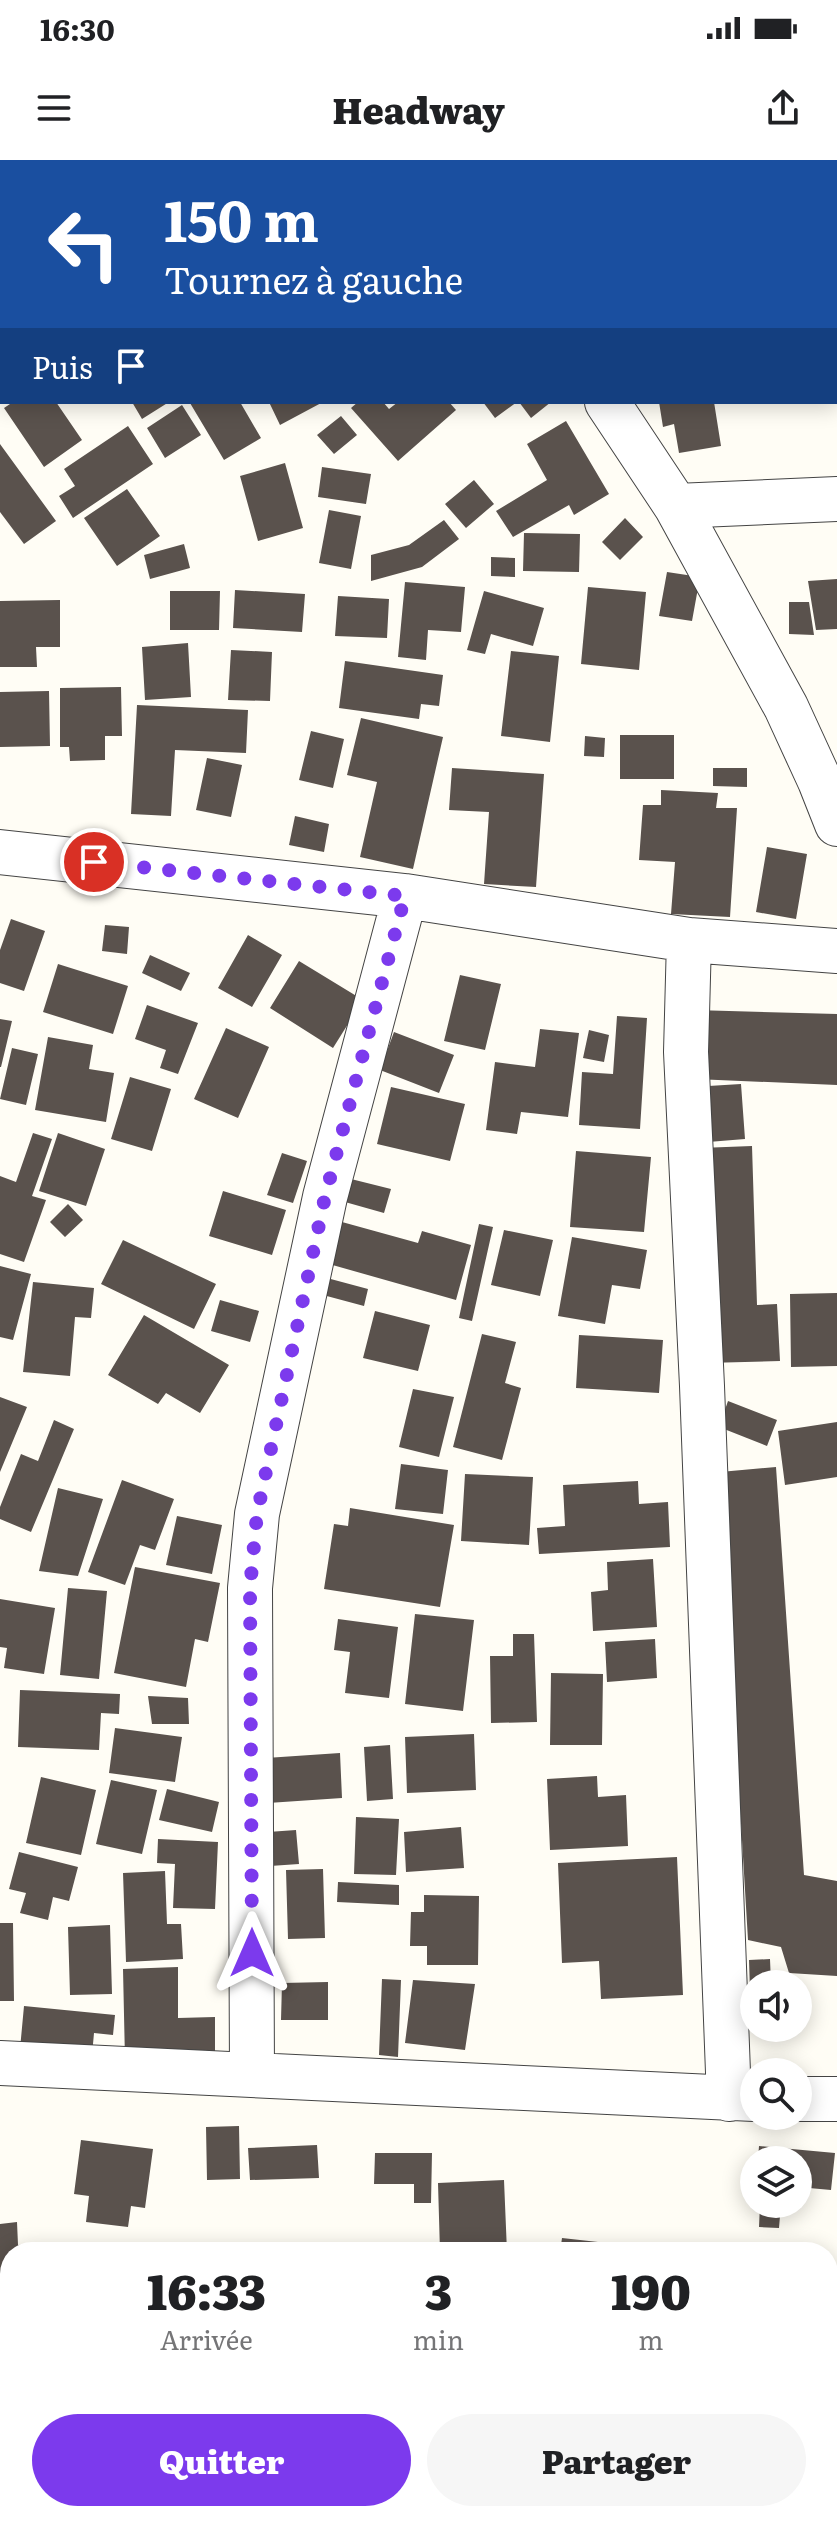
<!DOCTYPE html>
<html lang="fr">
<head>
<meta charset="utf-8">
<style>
  body { margin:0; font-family:Literata,serif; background:#f6f6f6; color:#202124; height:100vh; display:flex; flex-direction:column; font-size:30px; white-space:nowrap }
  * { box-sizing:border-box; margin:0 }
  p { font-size:26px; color:#757577 }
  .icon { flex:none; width:44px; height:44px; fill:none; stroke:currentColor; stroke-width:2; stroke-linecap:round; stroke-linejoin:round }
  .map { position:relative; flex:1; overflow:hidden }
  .panel { position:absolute; left:0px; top:2082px; width:838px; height:280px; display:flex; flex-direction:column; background:#fff; border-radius:32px 32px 0 0; box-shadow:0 4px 20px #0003 }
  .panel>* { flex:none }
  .banner { position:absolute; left:0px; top:0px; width:838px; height:244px; box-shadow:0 4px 20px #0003; background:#1a4fa0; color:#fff; overflow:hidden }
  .tools { position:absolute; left:740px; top:1810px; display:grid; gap:16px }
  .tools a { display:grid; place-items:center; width:72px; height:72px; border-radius:50%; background:#fff; box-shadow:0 4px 20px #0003; font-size:40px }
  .pin { position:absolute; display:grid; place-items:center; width:68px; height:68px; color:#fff; margin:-34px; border:4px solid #fff; border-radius:50%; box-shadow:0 2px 8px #0007 }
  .me { position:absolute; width:88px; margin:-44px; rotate:0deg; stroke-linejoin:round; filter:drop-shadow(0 0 6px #0008) }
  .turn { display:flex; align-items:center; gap:28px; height:168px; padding:0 32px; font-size:36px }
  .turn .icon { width:104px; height:104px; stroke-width:2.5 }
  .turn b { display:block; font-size:56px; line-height:68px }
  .then { display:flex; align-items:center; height:76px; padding:0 32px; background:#0003; gap:16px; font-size:30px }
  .eta { display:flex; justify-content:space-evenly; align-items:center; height:136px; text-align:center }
  .eta b { font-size:48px; font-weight:800; line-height:56px }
  .button { display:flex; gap:16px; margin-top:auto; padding:16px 32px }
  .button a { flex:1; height:92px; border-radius:48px; background:#7c3aed; color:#fff; font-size:32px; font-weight:800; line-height:92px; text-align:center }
  .button a+a { background:#f6f6f6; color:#202124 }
  .status { display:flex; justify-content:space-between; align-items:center; height:56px; padding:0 40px; background:#fff; direction:ltr }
  .status svg { height:22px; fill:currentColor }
  header { display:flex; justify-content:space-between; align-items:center; height:104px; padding:0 32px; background:#fff; font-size:36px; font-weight:800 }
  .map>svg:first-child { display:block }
  .building { fill:#5a524d }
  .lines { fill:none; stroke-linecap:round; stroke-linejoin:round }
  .minor-casing { stroke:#444; stroke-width:46 }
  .minor { stroke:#fff; stroke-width:44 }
  .route { stroke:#7c3aed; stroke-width:14; stroke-dasharray:0 25.2 }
</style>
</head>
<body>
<div class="status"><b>16:30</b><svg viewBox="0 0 49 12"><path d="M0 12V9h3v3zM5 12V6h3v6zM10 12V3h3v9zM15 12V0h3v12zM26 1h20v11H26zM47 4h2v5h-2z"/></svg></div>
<header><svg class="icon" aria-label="menu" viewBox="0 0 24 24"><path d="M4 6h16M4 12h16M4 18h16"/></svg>Headway<svg class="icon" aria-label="share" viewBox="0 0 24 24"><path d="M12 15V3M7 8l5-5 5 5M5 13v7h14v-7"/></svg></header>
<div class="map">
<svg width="837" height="2362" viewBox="0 0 837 2362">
  <rect width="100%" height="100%" fill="#fffdf5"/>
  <path class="building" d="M 13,242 L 56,242 L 82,280 L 44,307 L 4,248 Z
    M 132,242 L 169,242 L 142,259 Z
    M 191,242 L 240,242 L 261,278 L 224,300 L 190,243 Z
    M 269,242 L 323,242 L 280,265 Z
    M 358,242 L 383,242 L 389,249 L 398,242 L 449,242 L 456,250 L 398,301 L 351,248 Z
    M 483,242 L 517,242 L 495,258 Z
    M 519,242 L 551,242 L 531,258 Z
    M 659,242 L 714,242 L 721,286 L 679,293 L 674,264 L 663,267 Z
    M 182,245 L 201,275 L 165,298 L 147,268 Z
    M 341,256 L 357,275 L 334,294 L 317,275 Z
    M 566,261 L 609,334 L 574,355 L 569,345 L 513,377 L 496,351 L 547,320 L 527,284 Z
    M 128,266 L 153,304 L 73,358 L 59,336 L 75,326 L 64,309 Z
    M 0,284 L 56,361 L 24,384 L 0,352 Z
    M 285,303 L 303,368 L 258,381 L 240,316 Z
    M 322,307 L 371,314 L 366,344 L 318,337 Z
    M 474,320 L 494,344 L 466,368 L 445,344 Z
    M 127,329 L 160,376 L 117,406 L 84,358 Z
    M 329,350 L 361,356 L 351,409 L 319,403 Z
    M 625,358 L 643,377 L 620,400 L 602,382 Z
    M 444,360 L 459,379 L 422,407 L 371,421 L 371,395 L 409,385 Z
    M 524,373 L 580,374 L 579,412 L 523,411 Z
    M 184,384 L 190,408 L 150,419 L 144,395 Z
    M 491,397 L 515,398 L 515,417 L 491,416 Z
    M 667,412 L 700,417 L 692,461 L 659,456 Z
    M 837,419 L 837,469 L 816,470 L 808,421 Z
    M 405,422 L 465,427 L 461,472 L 428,470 L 426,500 L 398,497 Z
    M 588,427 L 646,432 L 639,510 L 581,504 Z
    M 235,430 L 305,434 L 302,472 L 233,468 Z
    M 170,431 L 220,431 L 219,470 L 170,470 Z
    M 484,431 L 544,448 L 533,486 L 491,474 L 485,494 L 467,490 Z
    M 338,436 L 389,439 L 387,478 L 335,476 Z
    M 60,440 L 60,487 L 36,487 L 37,507 L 0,507 L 0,441 Z
    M 789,442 L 809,442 L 814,475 L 789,474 Z
    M 188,483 L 191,537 L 145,540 L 142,487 Z
    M 231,490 L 272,492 L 270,541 L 228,540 Z
    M 511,491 L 559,496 L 550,582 L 501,576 Z
    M 345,501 L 443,515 L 439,546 L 421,544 L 419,559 L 339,548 Z
    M 121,527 L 122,576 L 105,576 L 105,600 L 70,601 L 69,587 L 60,587 L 60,528 Z
    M 49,531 L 50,586 L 0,587 L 0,532 Z
    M 137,545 L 248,550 L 246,593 L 175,590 L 171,656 L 131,654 Z
    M 361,558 L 443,577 L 413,709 L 360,697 L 377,622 L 347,615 Z
    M 311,571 L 344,579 L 333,628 L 299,620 Z
    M 620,575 L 674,575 L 674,619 L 620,619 Z
    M 585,576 L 605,578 L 604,597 L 584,596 Z
    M 207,598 L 242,605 L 231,657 L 196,650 Z
    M 452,608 L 544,614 L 536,727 L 484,724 L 489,652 L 449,650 Z
    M 713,608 L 747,608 L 747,627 L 713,626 Z
    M 661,630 L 718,633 L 716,648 L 737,648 L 730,757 L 671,754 L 675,702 L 639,700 L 643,645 L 661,645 Z
    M 295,656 L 329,664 L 324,692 L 289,685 Z
    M 767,687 L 807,694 L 796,759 L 756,752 Z
    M 11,759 L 45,771 L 24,831 L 0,823 L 0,790 Z
    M 105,765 L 129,767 L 127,794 L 102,791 Z
    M 248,775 L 282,795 L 252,847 L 218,828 Z
    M 150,795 L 190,813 L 181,831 L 142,813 Z
    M 299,801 L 363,840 L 333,888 L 270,848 Z
    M 58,804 L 128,826 L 113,874 L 43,852 Z
    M 460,815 L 501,824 L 485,890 L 444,881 Z
    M 147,845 L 198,863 L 178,914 L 160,908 L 166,890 L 135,879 Z
    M 694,850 L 837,854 L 837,925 L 695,919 Z
    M 617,856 L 647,858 L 640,969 L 579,965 L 582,912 L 613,914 Z
    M 0,859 L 12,861 L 1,907 L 0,907 Z
    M 226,868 L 269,887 L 238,958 L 194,939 Z
    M 540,869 L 579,873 L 568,957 L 521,952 L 517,974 L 486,970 L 495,902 L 535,907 Z
    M 589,870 L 609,875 L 604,902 L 583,898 Z
    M 394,872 L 454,895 L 439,933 L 380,910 Z
    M 48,877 L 93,885 L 89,909 L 114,913 L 106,962 L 35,950 Z
    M 12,888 L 38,894 L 26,945 L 0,939 Z
    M 130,917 L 171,929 L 152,991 L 111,979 Z
    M 741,924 L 745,979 L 696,983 L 692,927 Z
    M 391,927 L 465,944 L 450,1001 L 377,984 Z
    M 33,973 L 52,979 L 32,1036 L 46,1040 L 24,1102 L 0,1094 L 0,1016 L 16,1022 Z
    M 58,973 L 105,989 L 86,1046 L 39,1031 Z
    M 752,986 L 757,1145 L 777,1144 L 780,1201 L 706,1203 L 700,988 Z
    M 576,991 L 651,997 L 644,1072 L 570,1067 Z
    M 282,993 L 307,1001 L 293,1043 L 267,1035 Z
    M 351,1019 L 391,1029 L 384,1053 L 345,1042 Z
    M 223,1031 L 286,1050 L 272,1095 L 209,1076 Z
    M 68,1044 L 83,1060 L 65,1077 L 50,1062 Z
    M 342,1062 L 418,1083 L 422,1071 L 471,1085 L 456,1140 L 329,1104 Z
    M 479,1064 L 493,1067 L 472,1161 L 459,1158 Z
    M 504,1070 L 553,1080 L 540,1136 L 491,1125 Z
    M 572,1077 L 647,1090 L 640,1129 L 612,1125 L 605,1164 L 558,1156 Z
    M 123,1080 L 216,1124 L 194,1169 L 101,1124 Z
    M 0,1106 L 31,1114 L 13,1180 L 0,1177 Z
    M 327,1118 L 368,1129 L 364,1146 L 323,1135 Z
    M 33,1122 L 94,1128 L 91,1158 L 75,1157 L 70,1216 L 23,1212 Z
    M 837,1133 L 837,1206 L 791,1207 L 790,1134 Z
    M 220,1140 L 259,1151 L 250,1182 L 211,1171 Z
    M 375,1151 L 430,1165 L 418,1211 L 363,1198 Z
    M 144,1155 L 229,1205 L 200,1253 L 166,1233 L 158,1244 L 108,1215 Z
    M 482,1174 L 516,1182 L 505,1223 L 521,1228 L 502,1300 L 453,1287 Z
    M 579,1175 L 663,1180 L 659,1233 L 576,1228 Z
    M 413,1229 L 454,1237 L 439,1297 L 399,1287 Z
    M 0,1237 L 27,1247 L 0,1312 Z
    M 728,1241 L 777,1260 L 767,1286 L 719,1267 Z
    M 54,1260 L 74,1269 L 31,1372 L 0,1359 L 0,1347 L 21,1294 L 38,1301 Z
    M 837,1262 L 837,1317 L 785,1325 L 778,1271 Z
    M 401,1304 L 448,1310 L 443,1354 L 395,1349 Z
    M 776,1307 L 804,1715 L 837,1721 L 837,1816 L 789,1813 L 781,1787 L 748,1780 L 720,1312 Z
    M 465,1314 L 533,1317 L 529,1385 L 461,1381 Z
    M 122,1320 L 174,1339 L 155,1390 L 140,1385 L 125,1425 L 88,1412 Z
    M 638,1321 L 639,1344 L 668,1342 L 670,1387 L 539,1394 L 537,1368 L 565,1366 L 563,1325 Z
    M 58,1328 L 103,1339 L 78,1416 L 39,1411 Z
    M 350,1348 L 454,1365 L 440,1447 L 324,1429 L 334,1364 L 348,1366 Z
    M 177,1356 L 222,1365 L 212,1414 L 166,1405 Z
    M 653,1399 L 657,1467 L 593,1471 L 591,1432 L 608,1430 L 607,1402 Z
    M 135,1407 L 220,1423 L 208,1482 L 195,1479 L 186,1527 L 114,1513 Z
    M 68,1428 L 107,1431 L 99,1519 L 60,1515 Z
    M 0,1439 L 55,1448 L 44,1514 L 4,1508 L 7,1488 L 0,1487 Z
    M 415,1454 L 474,1460 L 463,1551 L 405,1544 Z
    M 338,1459 L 398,1467 L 389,1538 L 345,1533 L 350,1492 L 334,1490 Z
    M 513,1474 L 534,1474 L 537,1562 L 491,1563 L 490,1496 L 513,1496 Z
    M 655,1479 L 657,1518 L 607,1522 L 605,1482 Z
    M 551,1513 L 603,1514 L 602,1585 L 550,1585 Z
    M 20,1530 L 120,1534 L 119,1554 L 101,1553 L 99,1590 L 18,1587 Z
    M 148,1536 L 188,1538 L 189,1564 L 152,1564 Z
    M 115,1568 L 182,1577 L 175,1622 L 109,1613 Z
    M 474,1574 L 476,1630 L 407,1633 L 405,1577 Z
    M 390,1585 L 393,1639 L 367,1641 L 364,1587 Z
    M 340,1593 L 342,1638 L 268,1643 L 266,1598 Z
    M 597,1616 L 598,1637 L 626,1635 L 628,1686 L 550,1690 L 547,1619 Z
    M 41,1617 L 96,1630 L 81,1695 L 26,1683 Z
    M 111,1620 L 157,1630 L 142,1694 L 96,1684 Z
    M 167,1629 L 219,1642 L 212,1672 L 159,1660 Z
    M 356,1657 L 399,1659 L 396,1715 L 354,1714 Z
    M 461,1667 L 464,1708 L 406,1712 L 404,1672 Z
    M 296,1670 L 299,1704 L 270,1706 L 268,1672 Z
    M 158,1679 L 218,1682 L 215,1749 L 173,1748 L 175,1704 L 157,1703 Z
    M 19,1692 L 78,1707 L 69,1741 L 53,1737 L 48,1760 L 20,1753 L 26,1733 L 9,1729 Z
    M 677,1697 L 683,1835 L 601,1839 L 599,1801 L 562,1803 L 558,1703 Z
    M 323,1709 L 325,1778 L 288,1779 L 286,1710 Z
    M 165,1711 L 167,1764 L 181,1764 L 183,1799 L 126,1802 L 123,1713 Z
    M 338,1722 L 399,1725 L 399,1745 L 337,1742 Z
    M 424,1735 L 479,1736 L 478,1805 L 427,1805 L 427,1786 L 410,1786 L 411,1752 L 424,1752 Z
    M 0,1763 L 13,1763 L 14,1841 L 0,1841 Z
    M 110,1765 L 112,1834 L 70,1835 L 68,1767 Z
    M 770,1799 L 771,1824 L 754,1824 L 754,1831 L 750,1831 L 749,1800 Z
    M 178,1807 L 178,1858 L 215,1857 L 215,1898 L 125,1900 L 123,1809 Z
    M 382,1819 L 401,1820 L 398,1897 L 379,1895 Z
    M 413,1820 L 475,1824 L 465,1890 L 405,1883 Z
    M 328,1822 L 328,1860 L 281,1860 L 282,1823 Z
    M 24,1846 L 115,1855 L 113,1875 L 94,1873 L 92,1895 L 20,1889 Z
    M 239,1966 L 240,2019 L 207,2020 L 206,1967 Z
    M 81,1980 L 153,1989 L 145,2048 L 131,2046 L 128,2067 L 86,2062 L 89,2036 L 74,2034 Z
    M 317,1985 L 319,2018 L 250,2020 L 248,1988 Z
    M 759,1986 L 835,1993 L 831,2030 L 798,2027 L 798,2000 L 758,2000 Z
    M 375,1993 L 432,1993 L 431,2043 L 414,2043 L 414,2024 L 374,2024 Z
    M 504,2020 L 507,2092 L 440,2092 L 438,2023 Z
    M 760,2044 L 781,2044 L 779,2068 L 759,2067 Z
    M 17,2062 L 18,2085 L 48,2083 L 48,2092 L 10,2092 L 10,2205 L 0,2206 L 0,2064 Z
    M 562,2078 L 607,2083 L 606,2092 L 560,2092 Z
    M 837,2116 L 837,2202 L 828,2202 L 828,2117 Z
    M 828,2208 L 837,2208 L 837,2249 L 828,2249 Z
    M 0,2282 L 2,2282 L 4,2312 L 0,2312 Z
    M 837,2282 L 837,2343 L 828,2343 L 828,2283 Z
    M 140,2352 L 205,2352 L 205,2362 L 140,2362 Z
    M 250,2352 L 289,2352 L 289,2362 L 250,2362 Z
    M 299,2352 L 330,2352 L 331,2362 L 300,2362 Z
    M 336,2352 L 371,2352 L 372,2362 L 337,2362 Z"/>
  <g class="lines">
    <defs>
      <path id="minor" d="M 444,0 L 445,2
        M 257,2 L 260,0
        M 0,168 L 2,167
        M 607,242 L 676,346 L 786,547 L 820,621 L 837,664
        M 676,346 L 837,339
        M 0,692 L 405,736 L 689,780 L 837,791
        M 689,780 L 686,892 L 702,1226 L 729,1939
        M 0,1903 L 754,1939
        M 252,1915 L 250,1428 L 257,1354 L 325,1037 L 405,736
        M 798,1939 L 837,1939"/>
    </defs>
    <use href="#minor" class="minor-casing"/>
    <use href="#minor" class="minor"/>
  </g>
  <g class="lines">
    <path class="route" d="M 94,702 L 405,736 L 325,1037 L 257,1354 L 250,1428 L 252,1793"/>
  </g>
</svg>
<div class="tools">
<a><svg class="icon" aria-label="sound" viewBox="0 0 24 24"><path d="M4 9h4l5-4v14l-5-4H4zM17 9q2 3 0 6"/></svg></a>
<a><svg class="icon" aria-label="search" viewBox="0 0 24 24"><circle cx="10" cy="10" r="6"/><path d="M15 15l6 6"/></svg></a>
<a><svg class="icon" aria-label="layers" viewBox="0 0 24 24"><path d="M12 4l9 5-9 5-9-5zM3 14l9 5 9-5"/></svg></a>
</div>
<div class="pin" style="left:94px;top:702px;background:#d93025"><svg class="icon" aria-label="arrive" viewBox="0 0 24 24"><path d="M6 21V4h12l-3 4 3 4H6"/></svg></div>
<svg class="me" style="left:252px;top:1793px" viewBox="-20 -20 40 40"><path d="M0-17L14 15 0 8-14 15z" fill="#7c3aed" stroke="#fff" stroke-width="4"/></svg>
<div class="banner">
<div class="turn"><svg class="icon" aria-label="left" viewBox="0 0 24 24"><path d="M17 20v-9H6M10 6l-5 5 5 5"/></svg><div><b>150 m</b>Tournez à gauche</div></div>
<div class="then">Puis<svg class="icon" aria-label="arrive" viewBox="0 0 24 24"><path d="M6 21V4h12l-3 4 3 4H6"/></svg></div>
</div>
<section class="panel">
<div class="eta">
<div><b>16:33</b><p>Arrivée</p></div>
<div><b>3</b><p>min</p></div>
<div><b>190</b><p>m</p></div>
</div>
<div class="button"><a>Quitter</a><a>Partager</a></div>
</section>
</div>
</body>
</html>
